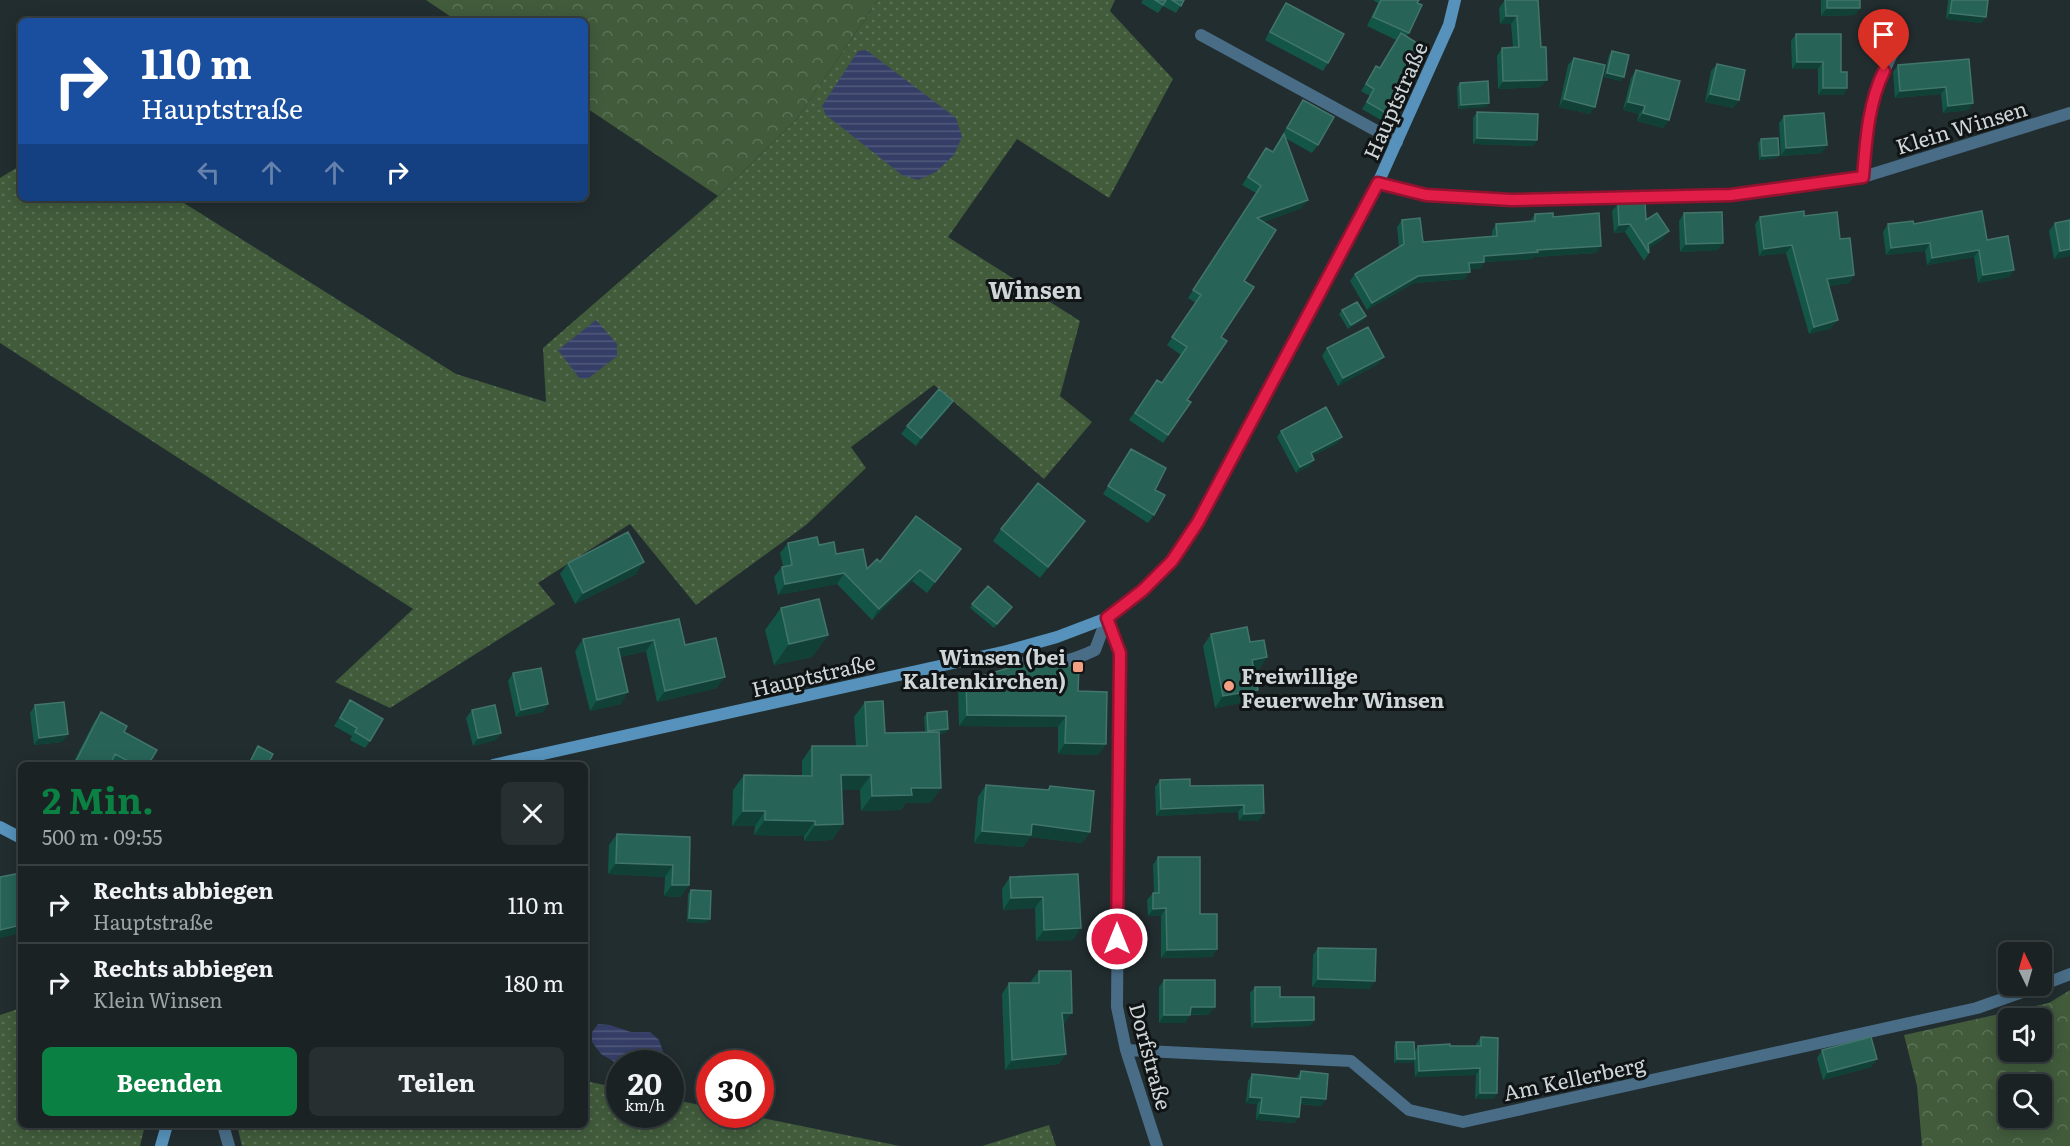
<!DOCTYPE html>
<html lang="de">
<head>
<meta charset="utf-8">
<style>
  body { margin:0; font-family:Literata,serif; background:#272f30; color:#f1f3f6; height:100vh; display:flex; flex-direction:column; font-size:22px; white-space:nowrap }
  * { box-sizing:border-box; margin:0 }
  p { font-size:20px; color:#9fa4a6 }
  .icon { flex:none; width:33px; height:33px; fill:none; stroke:currentColor; stroke-width:2; stroke-linecap:round; stroke-linejoin:round }
  .map { position:relative; flex:1; overflow:hidden }
  .side { position:absolute; left:18px; top:762px; width:570px; height:366px; display:flex; flex-direction:column; background:#1a2223; border-radius:9px; box-shadow:0 3px 15px #0003,0 0 0 2px #383f41 }
  .side>* { flex:none }
  .top-card { position:absolute; left:18px; top:18px; width:570px; height:183px; border-radius:9px; box-shadow:0 3px 15px #0003,0 0 0 2px #383f41; background:#1a4fa0; color:#fff; overflow:hidden }
  .needle { width:39px; rotate:355deg }
  .controls { position:absolute; left:1998px; top:942px; display:grid; gap:12px }
  .controls a { display:grid; place-items:center; width:54px; height:54px; border-radius:9px; background:#1a2223; box-shadow:0 3px 15px #0003,0 0 0 2px #383f41; font-size:30px }
  .speed { position:absolute; left:606px; top:1050px; display:flex; gap:12px; font-size:30px; font-weight:700; text-align:center }
  .speed>* { display:grid; place-content:center; width:78px; height:78px; border-radius:50%; background:#1a2223; box-shadow:0 3px 15px #0003,0 0 0 2px #383f41; line-height:1 }
  .speed small { font-size:15px; font-weight:400 }
  .speed .limit { border:9px solid #d22; background:#fff; color:#111 }
  .pin { position:absolute; display:grid; place-items:center; width:51px; height:51px; color:#fff; margin:-62px -26px; border-radius:50% 50% 50% 0; rotate:-45deg; box-shadow:0 0 6px #0007 }
  .pin .icon { rotate:45deg }
  .me { position:absolute; width:66px; margin:-33px; rotate:0deg; stroke-linejoin:round; filter:drop-shadow(0 0 4px #0008) }
  .turn { display:flex; align-items:center; gap:21px; height:126px; padding:0 24px; font-size:27px }
  .turn .icon { width:78px; height:78px; stroke-width:2.5 }
  .turn b { display:block; font-size:42px; line-height:51px }
  .lanes { display:flex; align-items:center; height:57px; padding:0 24px; background:#0003; justify-content:center; gap:30px; direction:ltr }
  .lanes .off { opacity:.35 }
  .round { display:grid; place-items:center; flex:none; width:63px; height:63px; border-radius:9px; background:#272f30 }
  .overview { display:flex; align-items:center; justify-content:space-between; height:102px; padding:0 24px }
  h1 { font-size:36px; font-weight:700; line-height:45px; color:#0b8043 }
  .primary-button { display:flex; gap:12px; margin-top:auto; padding:12px 24px }
  .primary-button a { flex:1; height:69px; border-radius:9px; background:#0b8043; color:#fff; font-size:24px; font-weight:700; line-height:69px; text-align:center }
  .primary-button a+a { background:#272f30; color:#f1f3f6 }
  ul { padding:0; list-style:none }
  li { display:flex; align-items:center; gap:18px; height:78px; padding:0 24px; border-top:2px solid #383f41 }
  li div { flex:1 }
  li b { display:block; font-size:22px }
  li em { font-style:normal }
  .map>svg:first-child { display:block }
  .grass { fill:url(#grass-dots) }
  .forest { fill:url(#forest-crowns); fill-rule:evenodd }
  .water { fill:url(#water-rules) }
  .lines { fill:none; stroke-linecap:round; stroke-linejoin:round }
  .lane { stroke:#496d87; stroke-width:12 }
  .street { stroke:#496d87; stroke-width:12 }
  .secondary { stroke:#5692bb; stroke-width:12 }
  .wall { fill:#135648 }
  .shaded-wall { fill:#114037 }
  .building { fill:#276357; stroke:#42756b; stroke-width:1.5 }
  .route-casing { stroke:#92132f; stroke-width:15 }
  .route { stroke:#e11d48; stroke-width:10 }
  .poi-dot { fill:#f39f83; stroke:#101415; stroke-width:2 }
  .labels { text-anchor:middle; dominant-baseline:central; stroke-width:6; stroke-linejoin:round; paint-order:stroke }
  .street-label { font-size:21px; fill:#cfd6d7; stroke:#101415 }
  .poi-label { font-size:21px; font-weight:bold; fill:#cfd6d7; stroke:#101415; text-anchor:end }
  .quarter-label { font-size:24px; font-weight:bold; fill:#cfd6d7; stroke:#101415 }
</style>
</head>
<body>
<div class="map">
<svg width="2070" height="1146" viewBox="0 0 2070 1146">
  <defs>
    <pattern id="grass-dots" width="8" height="8" patternUnits="userSpaceOnUse" patternTransform="scale(1.5)"><rect width="8" height="8" fill="#415b3b"/><path d="M2 2h.1M6 6h.1" fill="none" stroke="#5b7257" stroke-width="1.8" stroke-linecap="round"/></pattern>
    <pattern id="forest-crowns" width="20" height="18" patternUnits="userSpaceOnUse" patternTransform="scale(1.5)"><rect width="20" height="18" fill="#415b3b"/><path d="M2 6a3 3 0 1 1 6 0M12 15a3 3 0 1 1 6 0" fill="none" stroke="#5b7257"/></pattern>
    <pattern id="water-rules" width="6" height="5" patternUnits="userSpaceOnUse" patternTransform="scale(1.5)"><rect width="6" height="5" fill="#353e66"/><path d="M0 2.5h6" fill="none" stroke="#51597b"/></pattern>
  </defs>
  <rect width="100%" height="100%" fill="#222d2f"/>
  <path class="grass" d="M 878,0 L 1115,0 L 1110,11 L 1173,79 L 1109,198 L 1017,139 L 948,237 L 1080,321 L 1060,396 L 1092,422 L 1044,479 L 934,385 L 851,447 L 866,468 L 806,525 L 696,605 L 630,524 L 538,583 L 555,604 L 390,708 L 335,682 L 413,609 L 0,343 L 0,178 L 21,165 L 21,198 L 176,198 L 456,374 L 546,402 L 543,348 L 718,196 L 796,120 Z
    M 21,1008 L 21,1125 L 145,1125 L 140,1146 L 0,1146 L 0,1015 Z
    M 585,1081 L 619,1088 L 620,1114 L 670,1114 L 671,1099 L 709,1107 L 710,1114 L 747,1115 L 900,1146 L 242,1146 L 237,1125 L 585,1125 Z
    M 1049,1125 L 1056,1146 L 982,1146 Z"/>
  <path class="forest" d="M 426,0 L 878,0 L 796,120 L 718,196 L 585,107 L 585,21 L 457,21 Z
    M 2070,990 L 2070,1146 L 1922,1146 L 1917,1086 L 1904,1035 L 2049,1003 ZM 2008,1018 L 2042,1018 L 2042,1052 L 2008,1052 ZM 2008,1084 L 2042,1084 L 2042,1118 L 2008,1118 Z"/>
  <path class="water" d="M 866,50 L 956,118 L 962,137 L 954,155 L 936,172 L 918,180 L 902,175 L 826,115 L 822,106 L 858,51 Z
    M 596,320 L 617,344 L 617,356 L 589,378 L 580,379 L 558,350 Z
    M 598,1024 L 610,1025 L 631,1032 L 650,1032 L 659,1040 L 664,1054 L 658,1062 L 653,1063 L 618,1064 L 601,1054 L 592,1042 L 592,1032 Z"/>
  <g class="lines">
    <path class="lane" d="M 1201,35 L 1397,142
      M 1007,651 L 1023,665 C 1051,665 1070,662 1095,650 L 1107,618"/>
    <path class="street" d="M 1863,177 L 1867,131 L 1876,88 L 1900,37
      M 1378,183 L 1426,195 L 1512,200 L 1731,195 L 1863,177 L 2070,113
      M 1107,618 L 1120,653 L 1117,1007 L 1126,1050 L 1157,1146
      M 2042,985 L 2070,974
      M 1126,1050 L 1351,1061 L 1409,1110 L 1463,1122 L 1977,1008 L 2039,986
      M 223,1125 L 229,1146"/>
    <path class="secondary" d="M 493,765 L 1007,651 L 1057,637 L 1107,618 L 1143,590 L 1172,561 L 1198,522 L 1378,183 L 1449,25 L 1455,0
      M 0,827 L 21,838
      M 161,1146 L 167,1125"/>
  </g>
  <path class="wall" d="M 1143,0 L 1184,0 L 1176,13 L 1163,6 L 1158,13 L 1141,3 Z
    M 1373,0 L 1419,0 L 1409,33 L 1406,37 L 1407,66 L 1391,116 L 1386,123 L 1362,109 L 1370,96 L 1361,91 L 1376,66 L 1379,68 L 1396,40 L 1367,26 L 1378,3 Z
    M 1505,0 L 1540,0 L 1538,0 L 1541,87 L 1498,89 L 1497,56 L 1502,48 L 1513,47 L 1511,24 L 1500,24 L 1499,8 Z
    M 1821,0 L 1860,0 L 1855,15 L 1821,16 Z
    M 1948,0 L 1988,0 L 1982,23 L 1946,19 Z
    M 1286,3 L 1328,63 L 1323,71 L 1265,40 L 1281,10 Z
    M 1796,34 L 1841,72 L 1847,88 L 1843,95 L 1818,95 L 1818,69 L 1792,69 L 1791,41 Z
    M 1612,51 L 1621,81 L 1604,77 L 1609,55 Z
    M 1574,58 L 1590,114 L 1559,107 L 1568,65 Z
    M 1969,59 L 1973,103 L 1968,110 L 1943,113 L 1941,94 L 1895,98 L 1893,72 L 1898,65 Z
    M 1717,64 L 1739,100 L 1733,108 L 1705,102 L 1711,71 Z
    M 1636,70 L 1664,128 L 1637,121 L 1639,114 L 1623,110 L 1631,78 Z
    M 1460,83 L 1489,103 L 1486,107 L 1458,109 L 1457,87 Z
    M 1303,100 L 1318,145 L 1312,153 L 1285,138 L 1302,208 L 1263,222 L 1244,281 L 1221,337 L 1187,400 L 1191,402 L 1163,443 L 1129,420 L 1157,380 L 1162,383 L 1181,355 L 1167,345 L 1196,303 L 1188,298 L 1256,193 L 1242,185 L 1266,148 L 1272,152 Z
    M 1477,112 L 1537,140 L 1533,146 L 1473,144 L 1473,118 Z
    M 1784,116 L 1827,145 L 1821,153 L 1781,156 L 1779,123 Z
    M 1761,139 L 1779,155 L 1776,158 L 1759,160 L 1758,143 Z
    M 1618,204 L 1646,220 L 1663,239 L 1649,248 L 1649,253 L 1644,261 L 1625,232 L 1614,233 L 1612,211 Z
    M 1684,213 L 1718,250 L 1680,252 L 1679,221 Z
    M 1535,214 L 1553,217 L 1597,253 L 1534,257 L 1533,259 L 1484,262 L 1480,269 L 1470,269 L 1465,279 L 1414,283 L 1367,310 L 1350,281 L 1355,274 L 1399,247 L 1397,227 L 1402,220 L 1423,242 L 1492,236 L 1492,231 L 1496,224 L 1530,222 Z
    M 1804,216 L 1840,239 L 1854,275 L 1849,283 L 1829,286 L 1832,328 L 1809,334 L 1786,253 L 1759,256 L 1755,224 L 1760,217 Z
    M 2070,220 L 2070,256 L 2054,259 L 2049,231 L 2055,223 Z
    M 1888,224 L 1914,224 L 1987,240 L 2014,270 L 2009,277 L 1978,283 L 1974,257 L 1927,265 L 1925,251 L 1886,255 L 1883,232 Z
    M 1342,310 L 1366,316 L 1363,320 L 1348,329 L 1339,314 Z
    M 1327,348 L 1384,357 L 1378,364 L 1338,386 L 1322,356 Z
    M 953,401 L 916,446 L 901,434 L 907,426 Z
    M 1281,431 L 1342,437 L 1338,443 L 1312,456 L 1310,466 L 1296,473 L 1277,437 Z
    M 1131,449 L 1155,490 L 1154,515 L 1148,523 L 1103,494 Z
    M 1001,529 L 1077,532 L 1040,578 L 993,541 Z
    M 788,543 L 819,545 L 867,569 L 880,562 L 953,560 L 927,593 L 912,581 L 872,620 L 837,584 L 778,595 L 774,577 L 782,567 L 783,566 L 780,553 Z
    M 568,563 L 636,574 L 575,604 L 560,574 Z
    M 972,604 L 1009,611 L 994,628 L 970,608 Z
    M 781,608 L 828,635 L 812,657 L 774,665 L 765,630 Z
    M 679,619 L 685,645 L 717,688 L 657,702 L 646,651 L 620,657 L 621,704 L 590,711 L 575,651 L 583,639 Z
    M 1211,634 L 1250,642 L 1267,657 L 1259,669 L 1254,670 L 1258,690 L 1250,701 L 1215,708 L 1203,646 Z
    M 513,673 L 548,704 L 543,712 L 516,717 L 508,681 Z
    M 966,678 L 1078,691 L 1106,744 L 1098,755 L 1058,754 L 1058,727 L 959,726 L 958,689 Z
    M 350,700 L 370,741 L 365,748 L 350,740 L 352,736 L 334,726 Z
    M 865,702 L 885,733 L 925,732 L 924,717 L 927,713 L 948,729 L 945,733 L 939,734 L 941,788 L 930,803 L 906,803 L 901,810 L 861,811 L 860,790 L 841,790 L 843,824 L 832,840 L 804,841 L 804,836 L 754,835 L 755,826 L 732,826 L 733,790 L 744,775 L 802,776 L 802,761 L 812,746 L 856,746 L 854,717 Z
    M 35,705 L 68,734 L 62,742 L 34,745 L 30,713 Z
    M 472,710 L 501,733 L 496,740 L 473,746 L 466,718 Z
    M 101,712 L 124,732 L 148,765 L 72,765 L 94,722 Z
    M 258,746 L 267,765 L 251,765 L 248,764 Z
    M 1160,780 L 1190,786 L 1263,785 L 1259,821 L 1239,821 L 1238,812 L 1156,816 L 1155,787 Z
    M 986,785 L 1047,790 L 1050,786 L 1090,832 L 1082,843 L 1030,837 L 1023,847 L 974,843 L 978,797 Z
    M 617,834 L 690,837 L 681,897 L 664,896 L 665,877 L 608,874 L 609,845 Z
    M 1158,857 L 1200,914 L 1217,949 L 1212,957 L 1161,958 L 1161,916 L 1148,916 L 1147,900 L 1153,893 L 1154,893 L 1153,865 Z
    M 21,873 L 21,944 L 18,934 Z
    M 1078,874 L 1073,940 L 1036,941 L 1035,908 L 1003,910 L 1002,889 L 1010,877 Z
    M 691,890 L 707,923 L 687,922 L 688,894 Z
    M 1318,948 L 1370,989 L 1312,987 L 1313,955 Z
    M 1039,971 L 1065,1023 L 1063,1023 L 1066,1054 L 1059,1064 L 1005,1070 L 1002,994 L 1009,983 L 1032,983 L 1031,981 Z
    M 1164,980 L 1209,1015 L 1190,1015 L 1185,1023 L 1159,1023 L 1159,987 Z
    M 1255,987 L 1280,997 L 1314,1020 L 1310,1026 L 1251,1028 L 1250,993 Z
    M 1481,1037 L 1497,1093 L 1493,1099 L 1475,1099 L 1476,1075 L 1415,1077 L 1414,1060 L 1412,1063 L 1394,1063 L 1394,1046 L 1396,1042 L 1415,1051 L 1418,1046 L 1476,1046 L 1476,1044 Z
    M 1822,1050 L 1877,1059 L 1871,1067 L 1823,1080 L 1817,1058 Z
    M 1301,1071 L 1326,1099 L 1321,1106 L 1300,1104 L 1299,1117 L 1294,1123 L 1256,1120 L 1257,1104 L 1246,1103 L 1248,1081 L 1252,1074 L 1296,1078 Z"/>
  <path class="shaded-wall" d="M 1827,8 L 1860,8 L 1855,15 L 1821,16 Z
    M 1950,13 L 1986,17 L 1982,23 L 1946,19 Z
    M 1506,16 L 1517,16 L 1511,24 L 1500,24 Z
    M 1797,62 L 1823,62 L 1818,69 L 1792,69 Z
    M 1607,73 L 1624,77 L 1621,81 L 1604,77 Z
    M 1547,80 L 1541,87 L 1498,89 L 1503,81 Z
    M 1946,87 L 1941,94 L 1895,98 L 1900,91 Z
    M 1823,88 L 1847,88 L 1843,95 L 1818,95 Z
    M 1710,94 L 1739,100 L 1733,108 L 1705,102 Z
    M 1564,99 L 1595,107 L 1590,114 L 1559,107 Z
    M 1628,102 L 1645,106 L 1639,114 L 1623,110 Z
    M 1489,103 L 1486,107 L 1458,109 L 1461,105 Z
    M 1973,103 L 1968,110 L 1943,113 L 1948,106 Z
    M 1643,113 L 1669,120 L 1664,128 L 1637,121 Z
    M 1477,138 L 1537,140 L 1533,146 L 1473,144 Z
    M 1827,145 L 1821,153 L 1781,156 L 1786,148 Z
    M 1779,155 L 1776,158 L 1759,160 L 1762,156 Z
    M 1308,200 L 1302,208 L 1252,226 L 1257,218 Z
    M 1630,224 L 1625,232 L 1614,233 L 1619,225 Z
    M 1669,231 L 1663,239 L 1647,250 L 1648,244 Z
    M 1723,243 L 1718,250 L 1680,252 L 1686,244 Z
    M 1930,243 L 1925,251 L 1886,255 L 1891,248 Z
    M 1792,245 L 1786,253 L 1759,256 L 1764,249 Z
    M 1601,246 L 1597,253 L 1534,257 L 1533,259 L 1484,262 L 1480,269 L 1465,270 L 1469,263 L 1484,256 L 1537,250 Z
    M 2070,249 L 2070,256 L 2054,259 L 2060,251 Z
    M 1979,250 L 1974,257 L 1927,265 L 1932,258 Z
    M 2014,270 L 2009,277 L 1978,283 L 1983,275 Z
    M 1470,272 L 1465,279 L 1414,283 L 1367,310 L 1372,303 L 1418,276 Z
    M 1854,275 L 1849,283 L 1821,287 L 1827,279 Z
    M 1366,316 L 1363,320 L 1348,329 L 1351,325 Z
    M 1838,320 L 1832,328 L 1809,334 L 1814,327 Z
    M 1384,357 L 1378,364 L 1338,386 L 1343,378 Z
    M 953,401 L 948,409 L 916,446 L 921,438 Z
    M 1342,437 L 1338,443 L 1306,459 L 1311,453 Z
    M 1314,460 L 1310,466 L 1296,473 L 1300,467 Z
    M 1085,521 L 1077,532 L 1040,578 L 1048,567 Z
    M 961,549 L 953,560 L 927,593 L 935,582 Z
    M 644,562 L 636,574 L 575,604 L 583,593 Z
    M 920,570 L 912,581 L 872,620 L 879,609 Z
    M 844,573 L 837,584 L 778,595 L 785,584 Z
    M 828,635 L 812,657 L 774,665 L 789,644 Z
    M 654,640 L 646,651 L 610,659 L 618,648 Z
    M 1267,657 L 1259,669 L 1244,672 L 1252,660 Z
    M 725,677 L 717,688 L 657,702 L 665,691 Z
    M 1258,690 L 1250,701 L 1215,708 L 1223,696 Z
    M 628,692 L 621,704 L 590,711 L 597,700 Z
    M 548,704 L 543,712 L 516,717 L 521,710 Z
    M 967,715 L 1066,716 L 1058,727 L 959,726 Z
    M 948,729 L 945,733 L 925,735 L 928,731 Z
    M 501,733 L 496,740 L 473,746 L 478,738 Z
    M 68,734 L 62,742 L 34,745 L 39,738 Z
    M 1065,743 L 1106,744 L 1098,755 L 1058,754 Z
    M 841,775 L 871,775 L 860,790 L 830,790 Z
    M 911,788 L 941,788 L 930,803 L 906,803 L 901,810 L 861,811 L 872,796 Z
    M 1244,805 L 1238,812 L 1156,816 L 1161,809 Z
    M 743,811 L 765,811 L 755,826 L 732,826 Z
    M 1264,813 L 1259,821 L 1239,821 L 1244,814 Z
    M 765,820 L 815,821 L 804,836 L 754,835 Z
    M 843,824 L 832,840 L 804,841 L 815,825 Z
    M 1032,824 L 1090,832 L 1082,843 L 1030,837 L 1023,847 L 974,843 L 982,831 Z
    M 616,863 L 673,865 L 665,877 L 608,874 Z
    M 672,885 L 689,885 L 681,897 L 664,896 Z
    M 1043,897 L 1035,908 L 1003,910 L 1011,898 Z
    M 1166,908 L 1161,916 L 1148,916 L 1153,909 Z
    M 689,918 L 710,919 L 707,923 L 687,922 Z
    M 21,925 L 21,930 L 18,934 L 0,938 L 0,930 Z
    M 1081,928 L 1073,940 L 1036,941 L 1044,930 Z
    M 1217,949 L 1212,957 L 1161,958 L 1167,950 Z
    M 1318,979 L 1375,981 L 1370,989 L 1312,987 Z
    M 1191,1007 L 1215,1007 L 1209,1015 L 1185,1014 Z
    M 1062,1013 L 1072,1013 L 1065,1023 L 1054,1023 Z
    M 1164,1015 L 1190,1015 L 1185,1023 L 1159,1023 Z
    M 1314,1020 L 1310,1026 L 1251,1028 L 1255,1022 Z
    M 1066,1054 L 1059,1064 L 1005,1070 L 1012,1060 Z
    M 1397,1059 L 1415,1059 L 1412,1063 L 1394,1063 Z
    M 1877,1059 L 1871,1067 L 1823,1080 L 1828,1072 Z
    M 1480,1068 L 1476,1075 L 1415,1077 L 1419,1071 Z
    M 1480,1093 L 1497,1093 L 1493,1099 L 1475,1099 Z
    M 1250,1097 L 1262,1098 L 1257,1104 L 1246,1103 Z
    M 1301,1097 L 1326,1099 L 1321,1106 L 1296,1103 Z
    M 1260,1113 L 1299,1117 L 1294,1123 L 1256,1120 Z"/>
  <path class="building" d="M 1155,0 L 1166,0 L 1163,5 Z
    M 1172,0 L 1184,0 L 1181,6 Z
    M 1381,0 L 1419,0 L 1417,3 L 1422,5 L 1409,33 L 1373,17 Z
    M 1505,0 L 1538,0 L 1541,47 L 1546,47 L 1547,80 L 1503,81 L 1502,48 L 1519,47 L 1517,16 L 1506,16 Z
    M 1827,0 L 1860,0 L 1860,8 L 1827,8 Z
    M 1952,0 L 1988,0 L 1986,17 L 1950,13 Z
    M 1286,3 L 1344,34 L 1328,63 L 1270,32 Z
    M 1401,33 L 1420,45 L 1407,66 L 1416,72 L 1391,116 L 1367,102 L 1374,89 L 1366,84 L 1376,66 L 1380,68 Z
    M 1796,34 L 1841,34 L 1841,72 L 1847,72 L 1847,88 L 1823,88 L 1823,62 L 1797,62 Z
    M 1612,51 L 1629,55 L 1624,77 L 1607,73 Z
    M 1574,58 L 1605,65 L 1595,107 L 1564,99 Z
    M 1969,59 L 1973,103 L 1948,106 L 1946,87 L 1900,91 L 1898,65 Z
    M 1717,64 L 1745,70 L 1739,100 L 1710,94 Z
    M 1636,70 L 1680,81 L 1669,120 L 1643,113 L 1645,106 L 1628,102 Z
    M 1488,81 L 1489,103 L 1461,105 L 1460,83 Z
    M 1303,100 L 1334,117 L 1318,145 L 1287,128 Z
    M 1477,112 L 1538,114 L 1537,140 L 1477,138 Z
    M 1824,113 L 1827,145 L 1786,148 L 1784,116 Z
    M 1284,134 L 1308,200 L 1257,218 L 1276,230 L 1244,281 L 1254,287 L 1221,337 L 1227,341 L 1187,400 L 1191,402 L 1168,435 L 1135,413 L 1157,380 L 1162,383 L 1187,347 L 1172,337 L 1201,295 L 1193,290 L 1261,186 L 1248,177 L 1266,148 L 1273,152 Z
    M 1778,138 L 1779,155 L 1762,156 L 1761,139 Z
    M 1645,202 L 1646,220 L 1657,213 L 1669,231 L 1648,244 L 1649,253 L 1630,224 L 1619,225 L 1618,204 Z
    M 1804,211 L 1804,216 L 1837,212 L 1840,239 L 1850,238 L 1854,275 L 1827,279 L 1838,320 L 1814,327 L 1792,245 L 1764,249 L 1760,217 Z
    M 1982,211 L 1987,240 L 2008,236 L 2014,270 L 1983,275 L 1979,250 L 1932,258 L 1930,243 L 1891,248 L 1888,224 L 1913,221 L 1914,224 Z
    M 1722,212 L 1723,243 L 1686,244 L 1684,213 Z
    M 1553,213 L 1553,217 L 1599,213 L 1601,246 L 1537,250 L 1538,252 L 1484,256 L 1484,262 L 1469,263 L 1470,272 L 1418,276 L 1372,303 L 1355,274 L 1404,244 L 1402,220 L 1420,218 L 1423,242 L 1497,236 L 1496,224 L 1535,221 L 1535,214 Z
    M 2070,220 L 2070,249 L 2060,251 L 2055,223 Z
    M 1357,302 L 1366,316 L 1351,325 L 1342,310 Z
    M 1368,327 L 1384,357 L 1343,378 L 1327,348 Z
    M 939,389 L 953,401 L 921,438 L 907,426 Z
    M 1326,407 L 1342,437 L 1311,453 L 1314,460 L 1300,467 L 1281,431 Z
    M 1131,449 L 1166,468 L 1155,490 L 1165,495 L 1154,515 L 1108,486 Z
    M 1038,483 L 1085,521 L 1048,567 L 1001,529 Z
    M 916,516 L 961,549 L 935,582 L 920,570 L 879,609 L 844,573 L 785,584 L 782,567 L 792,565 L 788,543 L 817,537 L 819,545 L 834,542 L 836,554 L 863,549 L 867,569 L 877,559 L 880,562 Z
    M 628,532 L 644,562 L 583,593 L 568,563 Z
    M 988,586 L 1012,607 L 997,624 L 972,604 Z
    M 819,599 L 828,635 L 789,644 L 781,608 Z
    M 679,619 L 685,645 L 716,638 L 725,677 L 665,691 L 654,640 L 618,648 L 628,692 L 597,700 L 583,639 Z
    M 1247,627 L 1250,642 L 1264,640 L 1267,657 L 1252,660 L 1258,690 L 1223,696 L 1211,634 Z
    M 1018,665 L 1079,666 L 1078,691 L 1107,692 L 1106,744 L 1065,743 L 1066,716 L 967,715 L 966,678 L 979,677 Z
    M 541,668 L 548,704 L 521,710 L 513,673 Z
    M 350,700 L 383,719 L 370,741 L 355,732 L 357,728 L 340,718 Z
    M 883,701 L 885,733 L 939,732 L 941,788 L 911,788 L 912,795 L 872,796 L 871,775 L 841,775 L 843,824 L 815,825 L 815,821 L 765,820 L 765,811 L 743,811 L 744,775 L 812,776 L 812,746 L 867,746 L 865,702 Z
    M 64,702 L 68,734 L 39,738 L 35,705 Z
    M 495,705 L 501,733 L 478,738 L 472,710 Z
    M 947,711 L 948,729 L 928,731 L 927,713 Z
    M 101,712 L 127,726 L 124,732 L 157,750 L 148,765 L 136,765 L 115,754 L 110,765 L 74,765 Z
    M 258,746 L 273,754 L 267,765 L 260,765 L 251,760 Z
    M 1190,779 L 1190,786 L 1263,785 L 1264,813 L 1244,814 L 1244,805 L 1161,809 L 1160,780 Z
    M 986,785 L 1049,790 L 1050,786 L 1094,791 L 1090,832 L 1032,824 L 1031,835 L 982,831 Z
    M 585,817 L 588,818 L 585,831 Z
    M 617,834 L 690,837 L 689,885 L 672,885 L 673,865 L 616,863 Z
    M 1158,857 L 1200,857 L 1200,914 L 1217,914 L 1217,949 L 1167,950 L 1166,908 L 1153,909 L 1153,893 L 1159,893 Z
    M 21,873 L 21,925 L 0,930 L 0,877 Z
    M 1078,874 L 1081,928 L 1044,930 L 1043,897 L 1011,898 L 1010,877 Z
    M 691,890 L 711,891 L 710,919 L 689,918 Z
    M 1318,948 L 1376,949 L 1375,981 L 1318,979 Z
    M 1039,971 L 1071,971 L 1072,1013 L 1062,1013 L 1066,1054 L 1012,1060 L 1009,983 L 1039,983 Z
    M 1164,980 L 1215,980 L 1215,1007 L 1191,1007 L 1190,1015 L 1164,1015 Z
    M 1255,987 L 1280,987 L 1280,997 L 1314,997 L 1314,1020 L 1255,1022 Z
    M 1481,1037 L 1498,1038 L 1497,1093 L 1480,1093 L 1480,1068 L 1419,1071 L 1418,1046 L 1450,1044 L 1450,1046 L 1481,1046 Z
    M 1871,1037 L 1877,1059 L 1828,1072 L 1822,1050 Z
    M 1396,1042 L 1414,1042 L 1415,1059 L 1397,1059 Z
    M 1301,1071 L 1328,1074 L 1326,1099 L 1301,1097 L 1299,1117 L 1260,1113 L 1262,1098 L 1250,1097 L 1252,1074 L 1300,1079 Z"/>
  <g class="lines">
    <defs>
      <path id="route" d="M 1117,939 L 1120,653 L 1107,618 L 1143,590 L 1172,561 L 1198,522 L 1378,183 L 1426,195 L 1512,200 L 1731,195 L 1863,177 C 1866,141 1868,104 1884,71"/>
    </defs>
    <use href="#route" class="route-casing"/>
    <use href="#route" class="route"/>
  </g>
  <g class="poi-dot">
    <rect x="1072" y="661" width="12" height="12" rx="3"/>
    <circle cx="1229" cy="686" r="6"/>
  </g>
  <g class="labels">
    <g class="street-label">
      <text transform="translate(1394 100) rotate(-66)">Hauptstraße</text>
      <text transform="translate(1961 126) rotate(-17)">Klein Winsen</text>
      <text transform="translate(813 674) rotate(-13)">Hauptstraße</text>
      <text transform="translate(1152 1056) rotate(75)">Dorfstraße</text>
      <text transform="translate(1574 1077) rotate(-12)">Am Kellerberg</text>
    </g>
    <g class="poi-label">
      <text x="1066" y="655">Winsen (bei<tspan x="1066" dy="24">Kaltenkirchen)</tspan></text>
      <text x="1241" y="674" text-anchor="start">Freiwillige<tspan x="1241" dy="24">Feuerwehr Winsen</tspan></text>
    </g>
    <g class="quarter-label">
      <text x="1035" y="288">Winsen</text>
    </g>
  </g>
</svg>
<div class="controls">
<a><svg class="needle" viewBox="-14 -14 28 28"><path d="M0-13l5 13h-10z" fill="#e53935"/><path d="M0 13l5-13h-10z" fill="#9fa4a6"/></svg></a>
<a><svg class="icon" aria-label="sound" viewBox="0 0 24 24"><path d="M4 9h4l5-4v14l-5-4H4zM17 9q2 3 0 6"/></svg></a>
<a><svg class="icon" aria-label="search" viewBox="0 0 24 24"><circle cx="10" cy="10" r="6"/><path d="M15 15l6 6"/></svg></a>
</div>
<div class="speed"><div>20<small>km/h</small></div><div class="limit">30</div></div>
<div class="pin" style="left:1884px;top:71px;background:#d93025"><svg class="icon" aria-label="arrive" viewBox="0 0 24 24"><path d="M6 21V4h12l-3 4 3 4H6"/></svg></div>
<svg class="me" style="left:1117px;top:939px" viewBox="-20 -20 40 40"><circle r="17" fill="#e11d48" stroke="#fff" stroke-width="3"/><path d="M0-11L8 9 0 5-8 9z" fill="#fff"/></svg>
<div class="top-card">
<div class="turn"><svg class="icon" aria-label="right" viewBox="0 0 24 24"><path d="M7 20v-9h11M14 6l5 5-5 5"/></svg><div><b>110 m</b>Hauptstraße</div></div>
<div class="lanes"><svg class="icon off" aria-label="left" viewBox="0 0 24 24"><path d="M17 20v-9H6M10 6l-5 5 5 5"/></svg><svg class="icon off" aria-label="ahead" viewBox="0 0 24 24"><path d="M12 20V5M6 11l6-6 6 6"/></svg><svg class="icon off" aria-label="ahead" viewBox="0 0 24 24"><path d="M12 20V5M6 11l6-6 6 6"/></svg><svg class="icon" aria-label="right" viewBox="0 0 24 24"><path d="M7 20v-9h11M14 6l5 5-5 5"/></svg></div>
</div>
<section class="side">
<div class="overview"><div><h1>2 Min.</h1><p>500 m · 09:55</p></div><a class="round"><svg class="icon" aria-label="close" viewBox="0 0 24 24"><path d="M6 6l12 12M18 6L6 18"/></svg></a></div>
<ul>
<li><svg class="icon" aria-label="right" viewBox="0 0 24 24"><path d="M7 20v-9h11M14 6l5 5-5 5"/></svg><div><b>Rechts abbiegen</b><p>Hauptstraße</p></div><em>110 m</em></li>
<li><svg class="icon" aria-label="right" viewBox="0 0 24 24"><path d="M7 20v-9h11M14 6l5 5-5 5"/></svg><div><b>Rechts abbiegen</b><p>Klein Winsen</p></div><em>180 m</em></li>
</ul>
<div class="primary-button"><a>Beenden</a><a>Teilen</a></div>
</section>
</div>
</body>
</html>
